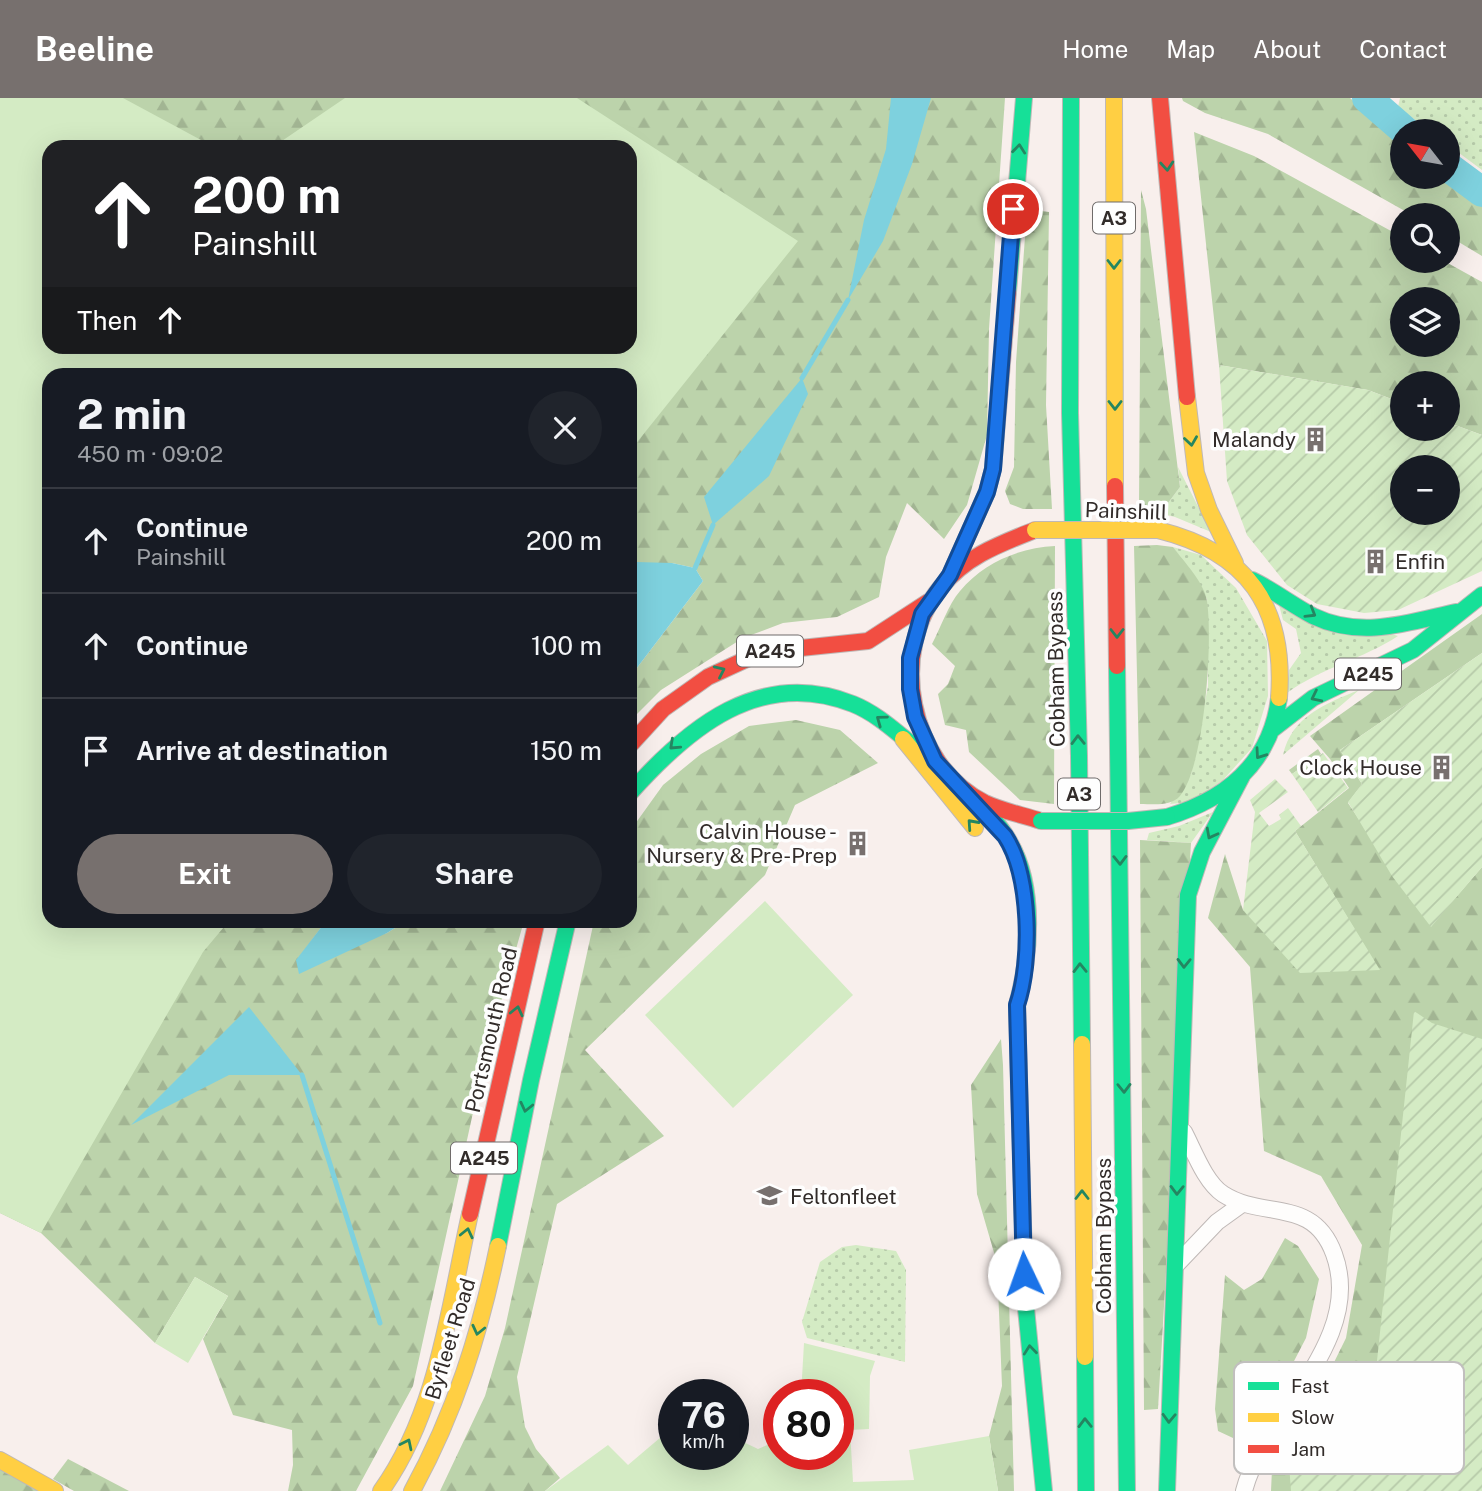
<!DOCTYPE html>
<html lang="en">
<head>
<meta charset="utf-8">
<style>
  body { margin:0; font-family:"Public Sans",sans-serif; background:#20242c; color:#f1f3f6; height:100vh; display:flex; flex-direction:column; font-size:26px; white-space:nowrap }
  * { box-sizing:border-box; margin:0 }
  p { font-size:23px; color:#9ea1a6 }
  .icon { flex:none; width:38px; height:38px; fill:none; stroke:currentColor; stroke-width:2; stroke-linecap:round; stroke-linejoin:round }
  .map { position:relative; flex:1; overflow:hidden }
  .panel { position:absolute; left:42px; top:270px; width:595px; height:560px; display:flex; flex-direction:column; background:#171b24; border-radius:21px; box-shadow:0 7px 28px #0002 }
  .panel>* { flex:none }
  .guide { position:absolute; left:42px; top:42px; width:595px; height:214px; border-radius:21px; box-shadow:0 7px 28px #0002; background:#202124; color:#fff; overflow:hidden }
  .needle { width:46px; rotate:301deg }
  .fabs { position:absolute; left:1390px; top:21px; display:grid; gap:14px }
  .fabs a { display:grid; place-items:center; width:70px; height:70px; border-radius:50%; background:#171b24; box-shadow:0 7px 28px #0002; font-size:35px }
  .speed { position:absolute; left:658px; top:1281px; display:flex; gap:14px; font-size:35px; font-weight:700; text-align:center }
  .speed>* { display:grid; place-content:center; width:91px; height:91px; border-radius:50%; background:#171b24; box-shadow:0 7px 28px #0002; line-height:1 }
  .speed small { font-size:18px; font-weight:400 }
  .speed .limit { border:10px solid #d22; background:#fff; color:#111 }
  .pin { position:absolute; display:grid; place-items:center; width:60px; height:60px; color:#fff; margin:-30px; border:4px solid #fff; border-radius:50%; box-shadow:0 2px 7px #0007 }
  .me { position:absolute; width:77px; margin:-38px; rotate:357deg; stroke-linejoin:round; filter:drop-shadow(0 0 5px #0008) }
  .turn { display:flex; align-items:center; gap:24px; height:147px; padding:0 35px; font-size:32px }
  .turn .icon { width:91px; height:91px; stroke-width:2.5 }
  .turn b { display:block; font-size:49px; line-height:60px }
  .then { display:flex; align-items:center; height:66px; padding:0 35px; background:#0003; gap:14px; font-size:26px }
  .round { display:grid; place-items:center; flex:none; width:74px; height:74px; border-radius:37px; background:#20242c }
  .headline { display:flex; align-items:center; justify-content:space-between; height:119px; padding:0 35px }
  h1 { font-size:42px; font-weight:700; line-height:52px }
  .cta { display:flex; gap:14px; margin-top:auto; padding:14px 35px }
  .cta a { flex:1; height:80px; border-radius:42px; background:#77706e; color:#fff; font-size:28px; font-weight:700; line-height:80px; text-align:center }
  .cta a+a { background:#20242c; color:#f1f3f6 }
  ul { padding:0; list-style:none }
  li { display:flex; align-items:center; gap:21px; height:105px; padding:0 35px; border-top:2px solid #363941 }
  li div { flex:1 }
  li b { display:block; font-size:26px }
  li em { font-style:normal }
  header { display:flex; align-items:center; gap:42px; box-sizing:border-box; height:98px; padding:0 35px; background:#77706e; color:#fff }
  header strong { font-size:33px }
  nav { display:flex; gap:38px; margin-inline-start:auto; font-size:24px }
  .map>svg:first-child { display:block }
  .grass { fill:url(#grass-dots) }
  .forest { fill:url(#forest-firs); fill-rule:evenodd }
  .park { fill:#d4ebc4 }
  .garden { fill:url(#garden-furrows); fill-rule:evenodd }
  .water { fill:#7ed1de }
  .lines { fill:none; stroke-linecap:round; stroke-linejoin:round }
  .stream { stroke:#7ed1de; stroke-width:5 }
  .river { stroke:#7ed1de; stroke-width:30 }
  .street-casing { stroke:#bfb8b6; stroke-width:18 }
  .fast-casing { stroke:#bfb8b6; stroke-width:18 }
  .slow-casing { stroke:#bfb8b6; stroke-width:18 }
  .jam-casing { stroke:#bfb8b6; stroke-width:18 }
  .street { stroke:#fefdfc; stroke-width:16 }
  .fast { stroke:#16e098; stroke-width:16 }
  .slow { stroke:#ffcf43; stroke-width:16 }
  .jam { stroke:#f24e42; stroke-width:16 }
  .fast-bridge-casing { stroke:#bfb8b6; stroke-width:18; stroke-linecap:butt }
  .slow-bridge-casing { stroke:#bfb8b6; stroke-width:18; stroke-linecap:butt }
  .fast-bridge { stroke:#16e098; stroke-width:16 }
  .slow-bridge { stroke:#ffcf43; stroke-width:16 }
  .oneway { stroke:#248661 }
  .route-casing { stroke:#114b97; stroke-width:18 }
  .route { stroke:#1a73e8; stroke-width:12 }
  .labels { text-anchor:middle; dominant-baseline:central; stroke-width:7; stroke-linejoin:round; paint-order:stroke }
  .shield { fill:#fefefe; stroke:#6f6b6a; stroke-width:2 }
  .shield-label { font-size:19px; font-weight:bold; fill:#322c2a }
  .poi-label { font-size:21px; fill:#322c2a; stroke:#fefefe; text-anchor:end }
  .street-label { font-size:21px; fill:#322c2a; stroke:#fefefe }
  .key { fill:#fefefe; stroke:#c1bfbe; stroke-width:2 }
  .key-label { font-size:19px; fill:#322c2a }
</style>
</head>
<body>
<header>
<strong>Beeline</strong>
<nav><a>Home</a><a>Map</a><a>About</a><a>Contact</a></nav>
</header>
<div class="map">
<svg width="1482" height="1393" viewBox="0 0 1482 1393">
  <defs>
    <pattern id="grass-dots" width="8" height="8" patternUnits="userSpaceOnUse" patternTransform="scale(1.75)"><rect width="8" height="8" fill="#d4ebc4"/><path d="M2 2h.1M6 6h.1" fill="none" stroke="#b6caa9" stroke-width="1.8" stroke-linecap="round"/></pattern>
    <pattern id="forest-firs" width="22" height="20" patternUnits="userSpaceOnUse" patternTransform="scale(1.75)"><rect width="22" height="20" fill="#bcd3ab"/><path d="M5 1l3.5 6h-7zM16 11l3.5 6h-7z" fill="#a2b593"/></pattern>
    <pattern id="garden-furrows" width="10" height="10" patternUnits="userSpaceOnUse" patternTransform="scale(1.75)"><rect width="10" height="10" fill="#d4ebc4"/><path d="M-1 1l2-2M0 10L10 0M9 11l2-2" fill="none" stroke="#b6caa9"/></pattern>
  </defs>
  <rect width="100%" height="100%" fill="#f8efec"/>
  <path class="grass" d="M 1400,0 L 1482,0 L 1482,72 L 1447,46 L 1447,33 L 1430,33 L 1398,9 Z
    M 1178,369 L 1211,434 L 1175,419 L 1139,410 L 1165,409 L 1180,389 Z
    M 1173,449 L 1201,457 L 1236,490 L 1267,543 L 1268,598 L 1252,650 L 1223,682 L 1191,704 L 1170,706 L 1191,676 L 1208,588 L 1207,501 Z
    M 1278,503 L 1398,538 C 1363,561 1321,570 1287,595 L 1289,572 L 1301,555 L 1296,531 L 1283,522 Z
    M 1359,592 L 1283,657 C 1292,618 1325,606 1359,592 Z
    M 1213,714 L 1191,745 L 1147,742 L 1149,735 L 1179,728 Z
    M 856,1147 L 896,1153 L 906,1172 L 905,1264 L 807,1240 L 802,1224 L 820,1164 L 842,1149 Z"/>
  <path class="forest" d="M 0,0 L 485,0 L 462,49 L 49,49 L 49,248 L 44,276 Z
    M 498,0 L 1005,0 L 989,231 L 987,337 L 967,407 L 944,441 L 907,405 L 886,459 L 879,499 L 837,519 L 783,525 L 743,540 L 661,592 L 630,623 L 630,579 L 703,483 L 695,470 L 672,465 L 630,467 L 630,49 Z
    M 1182,0 L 1350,0 L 1402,45 L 1402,79 L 1441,79 L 1482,108 L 1482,158 L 1447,137 L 1447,117 L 1412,117 L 1268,36 L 1205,15 L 1183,3 Z
    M 1194,34 L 1254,58 L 1402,139 L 1402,163 L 1444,163 L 1482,184 L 1482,337 L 1447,324 L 1447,285 L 1402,285 L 1402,305 L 1368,292 L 1219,267 ZM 1402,201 L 1447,201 L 1447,247 L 1402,247 Z
    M 1141,92 L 1146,111 L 1180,389 L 1165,409 L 1139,410 Z
    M 1027,111 L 1049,114 L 1046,307 L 1052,411 L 1023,411 L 1010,406 L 1005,393 L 1014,369 L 1016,264 Z
    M 1157,447 L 1173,449 C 1184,464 1204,484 1207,503 C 1213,543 1205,667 1180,698 C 1170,709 1153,706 1140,706 L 1134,448 Z
    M 1055,448 L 1054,706 L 1020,702 L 969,654 L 966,632 L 945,627 L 938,596 L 948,586 L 955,568 L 932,546 C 941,529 948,507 960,493 C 984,464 1019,450 1055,448 Z
    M 1482,516 L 1482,555 L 1340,652 L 1362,686 L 1348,705 L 1431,828 L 1482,769 L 1482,954 L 1430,1290 L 1292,1393 L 1271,1393 L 1273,1349 L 1312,1309 L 1346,1240 L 1362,1147 L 1321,1078 L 1264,1053 L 1250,869 L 1208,820 L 1225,756 L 1243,812 L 1379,872 L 1295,733 L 1349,690 L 1330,661 L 1310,638 Z
    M 796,622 L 840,632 L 878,665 L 795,707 L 765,777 L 585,952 L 664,1038 L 557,1106 L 517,1279 L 525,1329 L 536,1351 L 560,1380 L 545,1393 L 440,1393 L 485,1298 L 505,1230 L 594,823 L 630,822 L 630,733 L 663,687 L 701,656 L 749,628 Z
    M 1318,651 L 1321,656 L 1292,676 L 1289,672 Z
    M 0,727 L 49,822 L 326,823 L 297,862 L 387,835 L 406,823 L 524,823 L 485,960 L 413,1288 L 356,1393 L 288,1393 L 293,1367 L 292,1332 L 233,1317 L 203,1241 L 228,1198 L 195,1179 L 155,1245 L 41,1135 L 0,1115 Z
    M 1140,742 L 1191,745 L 1158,1311 L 1144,1312 Z
    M 1001,941 L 1003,967 L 1014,1393 L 998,1393 L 989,1338 L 1002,1288 L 997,1165 L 977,1096 L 971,987 Z
    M 1285,1140 L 1298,1148 L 1319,1181 L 1306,1240 L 1293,1265 L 1271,1303 L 1233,1340 L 1218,1333 L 1215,1311 L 1225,1177 L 1244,1192 L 1262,1181 Z
    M 68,1361 L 129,1393 L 74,1393 L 53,1381 Z
    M 0,1367 L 49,1393 L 0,1393 Z"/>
  <path class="park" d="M 0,0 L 123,0 L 214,49 L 49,49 L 49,248 L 630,248 L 630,49 L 273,49 L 345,0 L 577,0 L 798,143 L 630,353 L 630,276 L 49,276 L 49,822 L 229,823 L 203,854 L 41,1135 L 0,1115 Z
    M 765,803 L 853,897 L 733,1010 L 645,917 Z
    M 195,1179 L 228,1198 L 188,1265 L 155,1245 Z
    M 804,1245 L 875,1263 L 870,1278 L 869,1331 L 850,1332 L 853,1384 L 914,1382 L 909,1352 L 989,1338 L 998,1393 L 545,1393 L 608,1347 L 628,1367 L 674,1328 L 674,1356 L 733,1356 L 733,1339 L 758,1351 L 779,1342 L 779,1356 L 838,1356 L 838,1297 L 801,1297 Z"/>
  <path class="garden" d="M 1219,267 L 1368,292 L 1402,305 L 1402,331 L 1447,331 L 1447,324 L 1482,337 L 1482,473 L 1398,512 L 1364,515 L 1317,506 L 1287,487 L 1247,437 L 1227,383 ZM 1402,369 L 1447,369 L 1447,415 L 1402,415 Z
    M 1482,555 L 1482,769 L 1431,829 L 1392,778 L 1348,704 L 1362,686 L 1340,652 Z
    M 1323,655 L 1348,690 L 1318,714 L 1292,676 Z
    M 1275,681 L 1288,694 L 1259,715 L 1269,728 L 1281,721 L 1279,717 L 1288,710 L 1301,728 L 1295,733 L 1380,872 L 1300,875 L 1243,812 L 1255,714 L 1250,702 Z
    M 1414,913 L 1432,925 L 1482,941 L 1482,1393 L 1291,1393 L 1287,1340 L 1372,1310 Z"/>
  <path class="water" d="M 891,0 L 931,0 L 912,66 L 883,143 L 848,202 L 864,122 L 886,51 Z
    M 802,280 L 808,296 L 769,378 L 713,427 L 704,399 Z
    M 636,464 L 672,465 L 695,470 L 703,483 L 630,579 L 630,467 Z
    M 326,823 L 326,822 L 406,823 L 387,835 L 299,876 L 296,862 Z
    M 249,909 L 302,977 L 229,977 L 131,1027 Z"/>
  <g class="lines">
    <path class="stream" d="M 802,280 L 848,202
      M 695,470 L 713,427
      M 302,977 L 380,1225"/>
    <path class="river" d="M 1367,0 L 1405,33
      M 1447,68 L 1482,94"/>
    <defs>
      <path id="street" d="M 1184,1034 C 1194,1053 1205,1084 1223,1096 C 1263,1122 1313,1098 1334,1156 C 1366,1243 1263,1317 1244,1393
        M 1177,1166 L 1217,1124 L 1242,1106"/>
      <path id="fast" d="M 1071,0 L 1070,315 L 1079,658 L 1082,946
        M 1008,194 L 1024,0
        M 1252,482 C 1273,492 1292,507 1313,518 C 1361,541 1407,525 1456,514
        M 1117,568 L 1127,1393
        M 1273,631 L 1313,600 L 1413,552 L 1482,497
        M 630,695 C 688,630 760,569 853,606 C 878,616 898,636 919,652
        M 968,695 C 983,711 1000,726 1010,745 C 1036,790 1030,859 1017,907 L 1025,1200 L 1044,1393
        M 1167,719 C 1227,701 1271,664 1279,600
        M 498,1148 L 531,982 L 568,822
        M 1085,1259 L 1086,1393
        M 1167,1393 L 1188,797 L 1202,754 L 1242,678"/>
      <path id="slow" d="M 1114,0 L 1115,388
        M 1187,299 L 1196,375 L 1209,412 L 1235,465
        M 1158,432 C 1247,454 1286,508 1279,600
        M 903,641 L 975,730
        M 1082,946 L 1085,1259
        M 0,1362 L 55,1393
        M 381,1393 C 438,1314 449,1209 470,1116
        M 412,1393 C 455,1315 480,1235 498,1148"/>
      <path id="jam" d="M 1160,0 L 1187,299
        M 1115,388 L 1117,568
        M 1035,432 C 1000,446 966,458 941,489 C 887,554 909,667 985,705 C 1002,713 1023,717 1041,723
        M 950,477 L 987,394 L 993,371 L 1008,194
        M 630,647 L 663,611 L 708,579 L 762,554 L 868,543 L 928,504
        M 470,1116 L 537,822"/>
    </defs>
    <use href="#street" class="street-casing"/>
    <use href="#fast" class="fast-casing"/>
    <use href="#slow" class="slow-casing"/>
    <use href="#jam" class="jam-casing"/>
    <use href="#street" class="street"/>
    <use href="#fast" class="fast"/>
    <use href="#slow" class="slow"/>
    <use href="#jam" class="jam"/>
    <defs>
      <path id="fast-bridge" d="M 1041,723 L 1128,723 L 1167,719"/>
      <path id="slow-bridge" d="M 1035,432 L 1158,432"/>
    </defs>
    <use href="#fast-bridge" class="fast-bridge-casing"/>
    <use href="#slow-bridge" class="slow-bridge-casing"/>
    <use href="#fast-bridge" class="fast-bridge"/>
    <use href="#slow-bridge" class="slow-bridge"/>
  </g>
  <defs><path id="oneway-chevron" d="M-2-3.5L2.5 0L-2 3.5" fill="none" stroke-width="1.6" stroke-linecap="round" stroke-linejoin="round" transform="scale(1.75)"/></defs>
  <g class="oneway">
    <use href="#oneway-chevron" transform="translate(1019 51) rotate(-84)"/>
    <use href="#oneway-chevron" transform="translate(1167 68) rotate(85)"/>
    <use href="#oneway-chevron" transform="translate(1114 166) rotate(90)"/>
    <use href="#oneway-chevron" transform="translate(1115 307) rotate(90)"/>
    <use href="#oneway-chevron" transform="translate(1191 343) rotate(82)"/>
    <use href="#oneway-chevron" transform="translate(1311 515) rotate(31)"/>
    <use href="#oneway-chevron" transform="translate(1117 535) rotate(90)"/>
    <use href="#oneway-chevron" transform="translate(720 573) rotate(-25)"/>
    <use href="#oneway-chevron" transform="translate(1316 599) rotate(154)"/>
    <use href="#oneway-chevron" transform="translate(881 622) rotate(-144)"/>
    <use href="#oneway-chevron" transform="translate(1078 642) rotate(-91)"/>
    <use href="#oneway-chevron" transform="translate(674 647) rotate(137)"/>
    <use href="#oneway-chevron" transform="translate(1260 656) rotate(125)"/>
    <use href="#oneway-chevron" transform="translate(972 726) rotate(-132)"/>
    <use href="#oneway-chevron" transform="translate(1211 736) rotate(118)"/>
    <use href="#oneway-chevron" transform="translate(1120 762) rotate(89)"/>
    <use href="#oneway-chevron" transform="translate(1184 865) rotate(91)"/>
    <use href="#oneway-chevron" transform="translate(1080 870) rotate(-91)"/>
    <use href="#oneway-chevron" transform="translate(517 913) rotate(-77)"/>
    <use href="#oneway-chevron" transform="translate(1124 990) rotate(89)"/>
    <use href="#oneway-chevron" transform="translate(526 1009) rotate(103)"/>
    <use href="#oneway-chevron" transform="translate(1177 1092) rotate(91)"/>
    <use href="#oneway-chevron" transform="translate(1082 1097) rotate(-90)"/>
    <use href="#oneway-chevron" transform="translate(467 1135) rotate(-77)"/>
    <use href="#oneway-chevron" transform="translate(478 1232) rotate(103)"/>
    <use href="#oneway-chevron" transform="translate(1030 1252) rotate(-96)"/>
    <use href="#oneway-chevron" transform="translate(1169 1320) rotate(92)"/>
    <use href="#oneway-chevron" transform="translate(1085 1325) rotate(-91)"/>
    <use href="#oneway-chevron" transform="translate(407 1346) rotate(-64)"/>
  </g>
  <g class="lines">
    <defs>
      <path id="route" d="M 1013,111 L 993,371 L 987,394 L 950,477 L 922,516 L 910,560 L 910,591 L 915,619 L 935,663 L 1005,738 C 1031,778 1032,863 1017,907 L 1024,1176"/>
    </defs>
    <use href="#route" class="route-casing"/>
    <use href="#route" class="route"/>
  </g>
  <defs>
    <symbol id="building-bare" viewBox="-9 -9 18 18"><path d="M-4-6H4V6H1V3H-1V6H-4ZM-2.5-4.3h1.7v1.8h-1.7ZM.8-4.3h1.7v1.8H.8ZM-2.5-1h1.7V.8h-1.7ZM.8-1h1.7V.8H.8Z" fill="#77706e" stroke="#fefefe" stroke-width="2.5" paint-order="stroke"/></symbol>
    <symbol id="school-bare" viewBox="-9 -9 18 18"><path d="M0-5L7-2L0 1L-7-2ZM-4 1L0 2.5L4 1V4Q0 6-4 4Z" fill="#77706e" stroke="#fefefe" stroke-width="2.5" paint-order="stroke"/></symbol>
  </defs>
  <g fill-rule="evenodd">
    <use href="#building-bare" x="1298" y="324" width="35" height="35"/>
    <use href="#building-bare" x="1358" y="446" width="35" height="35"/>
    <use href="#building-bare" x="1424" y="652" width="35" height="35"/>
    <use href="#building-bare" x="840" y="728" width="35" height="35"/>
    <use href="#school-bare" x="752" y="1080" width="35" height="35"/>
  </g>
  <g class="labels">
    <g class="shield">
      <rect x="1093" y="104.5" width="42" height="31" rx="5"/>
      <rect x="737" y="537.5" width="66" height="31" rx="5"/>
      <rect x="1335" y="560.5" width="66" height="31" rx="5"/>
      <rect x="1058" y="680.5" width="42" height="31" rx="5"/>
      <rect x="451" y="1044.5" width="66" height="31" rx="5"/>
    </g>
    <g class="shield-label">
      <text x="1114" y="120">A3</text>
      <text x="770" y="553">A245</text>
      <text x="1368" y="576">A245</text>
      <text x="1079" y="696">A3</text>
      <text x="484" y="1060">A245</text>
    </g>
    <g class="poi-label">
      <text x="1296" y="341">Malandy</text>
      <text x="1395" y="463" text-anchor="start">Enfin</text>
      <text x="1422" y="669">Clock House</text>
      <text x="837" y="733">Calvin House -<tspan x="837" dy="24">Nursery &amp; Pre-Prep</tspan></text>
      <text x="790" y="1098" text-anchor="start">Feltonfleet</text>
    </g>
    <g class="street-label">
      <text transform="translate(1126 413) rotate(2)">Painshill</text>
      <text transform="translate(1056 571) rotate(-91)">Cobham Bypass</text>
      <text transform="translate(491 932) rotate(-77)">Portsmouth Road</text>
      <text transform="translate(1103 1138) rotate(-90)">Cobham Bypass</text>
      <text transform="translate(450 1241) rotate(-73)">Byfleet Road</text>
    </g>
  </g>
  <rect x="1234" y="1264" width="230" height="112" rx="10" class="key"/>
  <rect x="1248" y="1284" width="31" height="8" fill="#16e098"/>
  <rect x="1248" y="1315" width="31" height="9" fill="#ffcf43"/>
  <rect x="1248" y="1347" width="31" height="8" fill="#f24e42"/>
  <g class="key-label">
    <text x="1291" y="1295">Fast</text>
    <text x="1291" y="1326">Slow</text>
    <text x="1291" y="1358">Jam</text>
  </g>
</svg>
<div class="fabs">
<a><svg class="needle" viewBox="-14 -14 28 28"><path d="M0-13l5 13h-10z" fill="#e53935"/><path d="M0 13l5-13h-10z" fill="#9ea1a6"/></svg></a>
<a><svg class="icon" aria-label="search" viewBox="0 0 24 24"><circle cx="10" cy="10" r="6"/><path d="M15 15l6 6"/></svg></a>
<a><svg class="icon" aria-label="layers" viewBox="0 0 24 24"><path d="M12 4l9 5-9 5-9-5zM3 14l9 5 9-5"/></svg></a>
<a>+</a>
<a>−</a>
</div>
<div class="speed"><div>76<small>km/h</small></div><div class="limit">80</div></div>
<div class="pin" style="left:1013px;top:111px;background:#d93025"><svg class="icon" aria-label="arrive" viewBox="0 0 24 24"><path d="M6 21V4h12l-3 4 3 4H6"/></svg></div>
<svg class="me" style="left:1024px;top:1176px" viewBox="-20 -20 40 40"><circle r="19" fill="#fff"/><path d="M0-13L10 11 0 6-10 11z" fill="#1a73e8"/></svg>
<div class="guide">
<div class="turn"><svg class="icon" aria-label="ahead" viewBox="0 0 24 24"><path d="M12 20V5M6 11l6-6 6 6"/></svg><div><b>200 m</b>Painshill</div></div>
<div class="then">Then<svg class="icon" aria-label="ahead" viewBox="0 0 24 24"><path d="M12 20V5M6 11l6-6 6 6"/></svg></div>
</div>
<section class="panel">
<div class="headline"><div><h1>2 min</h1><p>450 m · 09:02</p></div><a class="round"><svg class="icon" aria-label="close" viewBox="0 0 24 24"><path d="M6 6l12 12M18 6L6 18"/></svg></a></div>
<ul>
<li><svg class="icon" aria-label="ahead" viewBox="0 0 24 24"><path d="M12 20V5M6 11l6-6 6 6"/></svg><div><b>Continue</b><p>Painshill</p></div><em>200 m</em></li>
<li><svg class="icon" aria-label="ahead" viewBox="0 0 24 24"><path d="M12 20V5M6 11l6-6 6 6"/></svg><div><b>Continue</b></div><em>100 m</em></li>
<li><svg class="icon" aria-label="arrive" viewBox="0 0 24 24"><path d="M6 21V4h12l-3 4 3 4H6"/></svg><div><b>Arrive at destination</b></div><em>150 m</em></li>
</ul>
<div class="cta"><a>Exit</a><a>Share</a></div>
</section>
</div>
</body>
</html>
